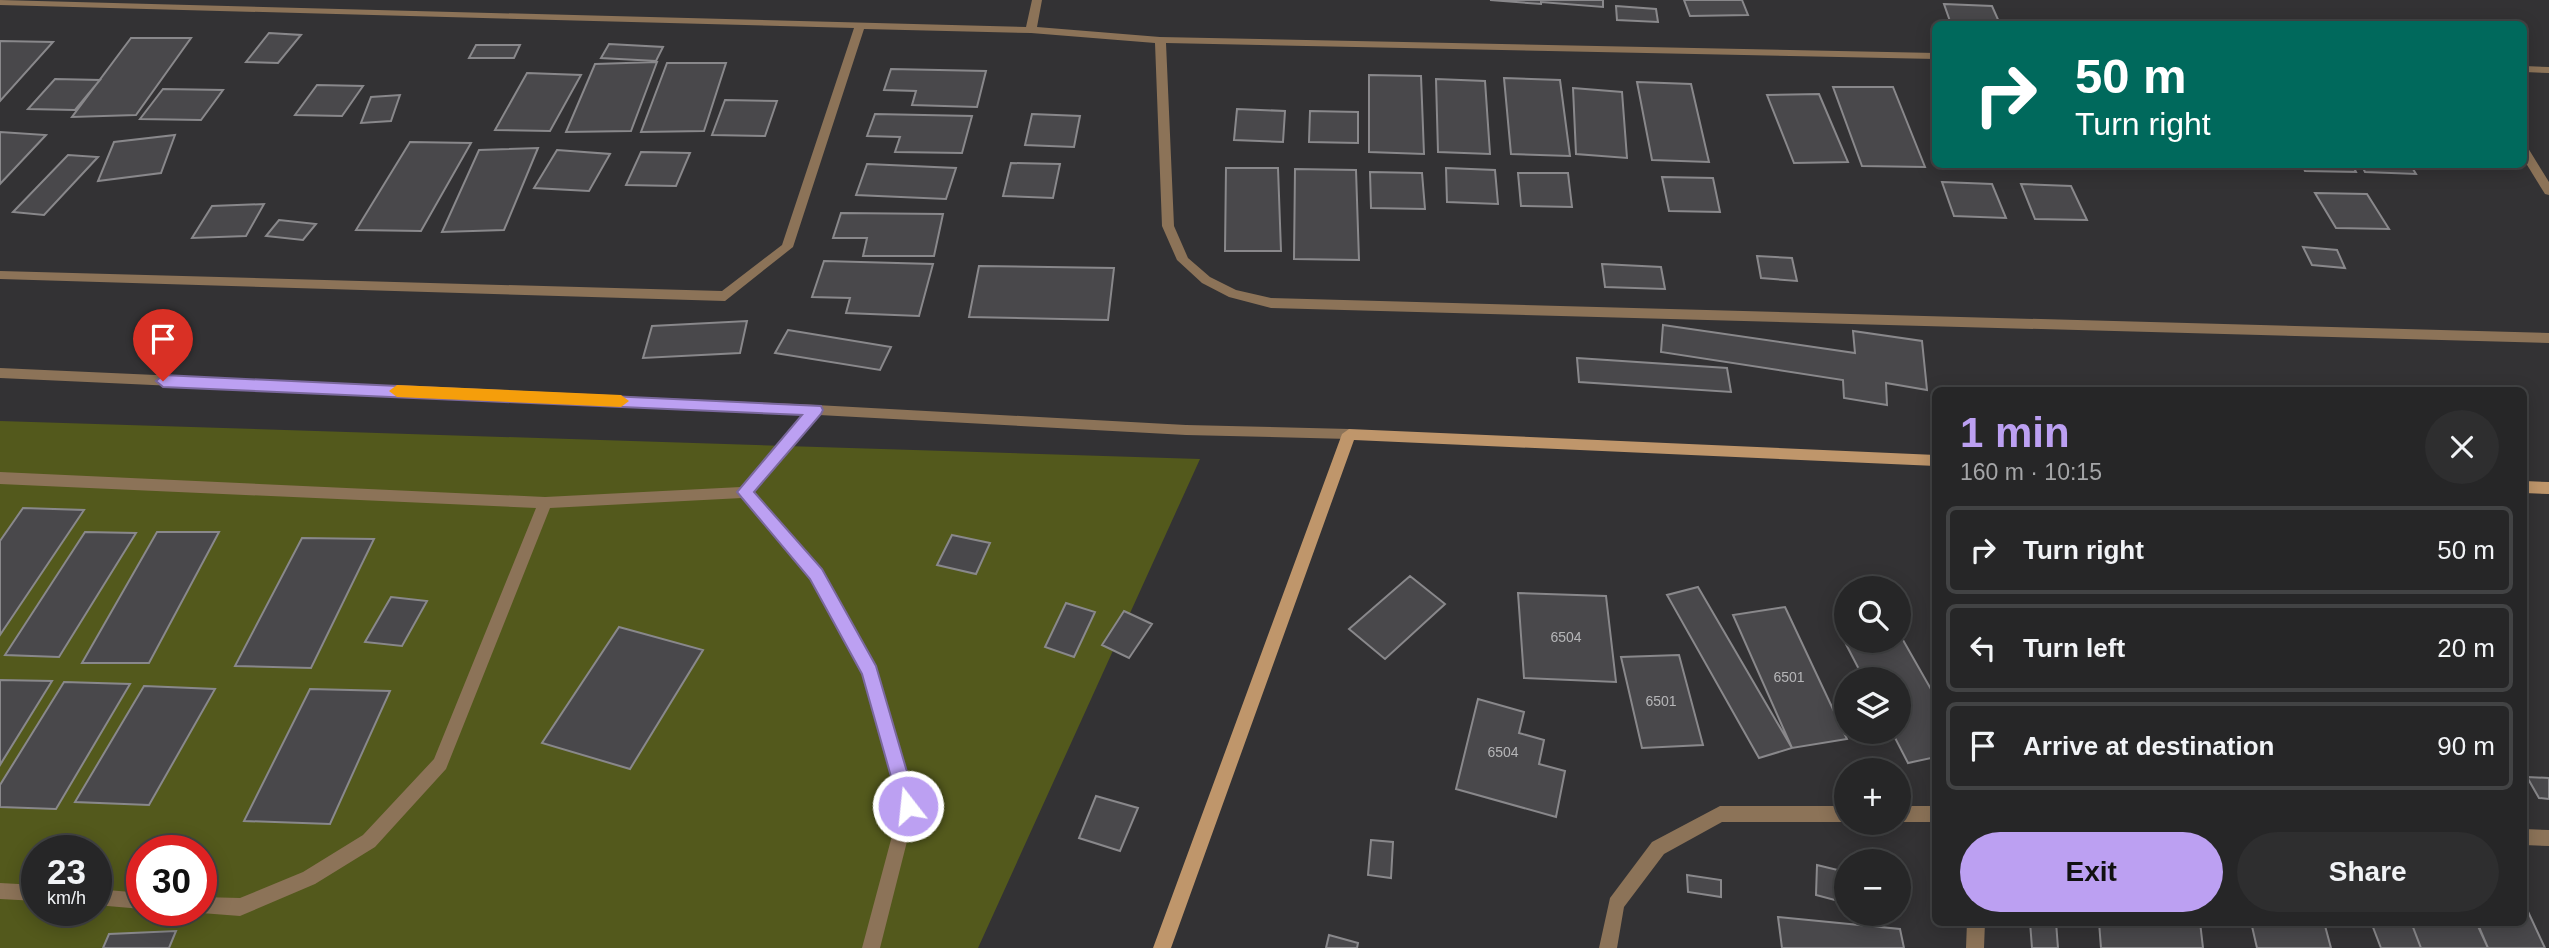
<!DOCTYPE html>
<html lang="en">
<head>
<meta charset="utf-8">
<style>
  body { margin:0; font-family:Arial,sans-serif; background:#2e2e2f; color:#f1f3f6; height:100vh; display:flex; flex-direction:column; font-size:26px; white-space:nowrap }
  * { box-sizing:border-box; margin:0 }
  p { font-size:23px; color:#a4a5a7 }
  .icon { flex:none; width:38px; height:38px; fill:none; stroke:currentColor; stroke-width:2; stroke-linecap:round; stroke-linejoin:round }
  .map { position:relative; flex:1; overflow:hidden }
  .sheet { position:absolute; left:1932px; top:387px; width:595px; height:539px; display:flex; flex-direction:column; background:#262627; border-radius:10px; box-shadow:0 4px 18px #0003,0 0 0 2px #424344 }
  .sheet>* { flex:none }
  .guide { position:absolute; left:1932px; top:21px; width:595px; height:147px; border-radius:10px; box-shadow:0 4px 18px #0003,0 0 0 2px #424344; background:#00695c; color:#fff; overflow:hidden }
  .controls { position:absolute; left:1834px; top:576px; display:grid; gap:14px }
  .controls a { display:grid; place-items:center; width:77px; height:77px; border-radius:50%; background:#262627; box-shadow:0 4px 18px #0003,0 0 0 2px #424344; font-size:35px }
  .speed { position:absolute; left:21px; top:835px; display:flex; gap:14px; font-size:35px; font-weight:700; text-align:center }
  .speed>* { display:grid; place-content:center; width:91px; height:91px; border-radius:50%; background:#262627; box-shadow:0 4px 18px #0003,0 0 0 2px #424344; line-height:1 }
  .speed small { font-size:18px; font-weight:400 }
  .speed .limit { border:10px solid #d22; background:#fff; color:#111 }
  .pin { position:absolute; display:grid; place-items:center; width:60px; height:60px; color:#fff; margin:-72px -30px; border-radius:50% 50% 50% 0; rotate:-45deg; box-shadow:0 0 7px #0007 }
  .pin .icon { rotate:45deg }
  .me { position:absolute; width:77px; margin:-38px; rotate:344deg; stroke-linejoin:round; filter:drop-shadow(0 0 5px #0008) }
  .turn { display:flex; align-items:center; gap:24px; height:147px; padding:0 28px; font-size:32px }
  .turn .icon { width:91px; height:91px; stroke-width:2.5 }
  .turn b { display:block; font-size:49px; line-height:60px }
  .round { display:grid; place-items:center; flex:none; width:74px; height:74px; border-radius:37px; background:#2e2e2f }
  .summary { display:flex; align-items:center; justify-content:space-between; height:119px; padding:0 28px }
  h1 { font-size:42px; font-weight:600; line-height:52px; color:#bca0f2 }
  .primary-button { display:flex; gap:14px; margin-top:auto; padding:14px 28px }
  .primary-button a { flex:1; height:80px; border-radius:42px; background:#bca0f2; color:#111; font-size:28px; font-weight:600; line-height:80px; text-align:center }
  .primary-button a+a { background:#2e2e2f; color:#f1f3f6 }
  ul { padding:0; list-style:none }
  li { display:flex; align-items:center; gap:21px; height:88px; margin:0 14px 10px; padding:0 14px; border:4px solid #424344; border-radius:10px }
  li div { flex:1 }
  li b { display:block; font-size:26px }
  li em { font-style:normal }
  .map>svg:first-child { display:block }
  .green { fill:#53591c; fill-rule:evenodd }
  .building { fill:#49484b; stroke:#89888b; stroke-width:2 }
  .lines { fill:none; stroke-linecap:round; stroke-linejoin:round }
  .street { fill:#8c7358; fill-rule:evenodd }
  .secondary { fill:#bf966b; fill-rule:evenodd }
  .route { fill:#bca0f2; stroke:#7a689d; stroke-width:2 }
  .slow { fill:#f59e0b }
  .labels { text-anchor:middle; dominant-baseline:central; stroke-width:7; stroke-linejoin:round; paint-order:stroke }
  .number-label { font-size:14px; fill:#b6b6b8 }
</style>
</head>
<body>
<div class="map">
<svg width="2549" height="948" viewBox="0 0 2549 948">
  <rect width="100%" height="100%" fill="#333234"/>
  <path class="green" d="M 0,421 L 1200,459 L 978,948 L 0,948 ZM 37,850 L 96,850 L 96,910 L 37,910 ZM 142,850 L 201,850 L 201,910 L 142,910 Z"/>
  <path class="building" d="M 1490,0 L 1603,0 L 1603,7 L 1541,2 L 1541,4 Z
    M 1684,0 L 1742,0 L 1748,15 L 1690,16 Z
    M 1944,4 L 1992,6 L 2000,24 L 1951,24 Z
    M 1616,6 L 1656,9 L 1658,22 L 1617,20 Z
    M 269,33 L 301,35 L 278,63 L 246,62 Z
    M 131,38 L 191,38 L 136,115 L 72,117 Z
    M 0,41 L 53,42 L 0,101 Z
    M 609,44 L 663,47 L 656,61 L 601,58 Z
    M 476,45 L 520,45 L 514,58 L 469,58 Z
    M 657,62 L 631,131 L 566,132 L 595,64 Z
    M 667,63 L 726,63 L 704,131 L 641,132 Z
    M 891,69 L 986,71 L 977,107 L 912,105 L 916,91 L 884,90 Z
    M 527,73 L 581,75 L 550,131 L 495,130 Z
    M 1369,75 L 1421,76 L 1424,154 L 1369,152 Z
    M 1504,78 L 1560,80 L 1570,156 L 1511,154 Z
    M 55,79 L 100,80 L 75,110 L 28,109 Z
    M 1436,79 L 1485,81 L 1490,154 L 1438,152 Z
    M 1637,82 L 1691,84 L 1709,162 L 1652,160 Z
    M 317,85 L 363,86 L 342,116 L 295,115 Z
    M 1833,87 L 1893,87 L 1925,167 L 1862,166 Z
    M 1573,88 L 1622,92 L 1627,158 L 1576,154 Z
    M 163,89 L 223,90 L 201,120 L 140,119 Z
    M 1819,94 L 1848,162 L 1794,163 L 1767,95 Z
    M 400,95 L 391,121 L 361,123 L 371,97 Z
    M 725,100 L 777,101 L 765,136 L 712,135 Z
    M 1237,109 L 1285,111 L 1283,142 L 1234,140 Z
    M 1310,111 L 1358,112 L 1358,143 L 1309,142 Z
    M 875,114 L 972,116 L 962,153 L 895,152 L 900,137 L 867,136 Z
    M 1032,114 L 1080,116 L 1074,147 L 1025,145 Z
    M 0,132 L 46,135 L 0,184 Z
    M 175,135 L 161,173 L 98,181 L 114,142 Z
    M 410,142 L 471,143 L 421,231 L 356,230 Z
    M 538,148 L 504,230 L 442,232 L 479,150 Z
    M 557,150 L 610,154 L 589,191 L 534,188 Z
    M 641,152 L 690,153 L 676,186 L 626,185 Z
    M 68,155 L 98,157 L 44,215 L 13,212 Z
    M 1011,163 L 1060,164 L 1053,198 L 1003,196 Z
    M 867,164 L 956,168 L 946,199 L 856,195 Z
    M 2302,164 L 2352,164 L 2356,172 L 2305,171 Z
    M 2361,164 L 2410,164 L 2416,174 L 2365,172 Z
    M 1226,168 L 1278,168 L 1281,251 L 1225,251 Z
    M 1446,168 L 1495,170 L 1498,204 L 1447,202 Z
    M 1295,169 L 1356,170 L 1359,260 L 1294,259 Z
    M 1370,172 L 1422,173 L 1425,209 L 1371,208 Z
    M 1518,173 L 1568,173 L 1572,207 L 1521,206 Z
    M 1662,177 L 1713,178 L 1720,212 L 1669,211 Z
    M 1942,182 L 1992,184 L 2006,218 L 1954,216 Z
    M 2021,184 L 2071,186 L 2087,220 L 2035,219 Z
    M 2315,193 L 2367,194 L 2389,229 L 2336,228 Z
    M 264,204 L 246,236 L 192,238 L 212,206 Z
    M 841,213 L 943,214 L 934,256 L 863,256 L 867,238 L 833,238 Z
    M 279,220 L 316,224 L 303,240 L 266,236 Z
    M 2303,247 L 2337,250 L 2345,268 L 2312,265 Z
    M 1757,256 L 1792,258 L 1797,281 L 1761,278 Z
    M 824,261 L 933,264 L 919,316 L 846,313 L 850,298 L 812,297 Z
    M 1602,264 L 1661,267 L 1665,289 L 1605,287 Z
    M 979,266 L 1114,268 L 1108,320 L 969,317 Z
    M 747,321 L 740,353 L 643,358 L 652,326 Z
    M 1663,325 L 1855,353 L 1853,331 L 1922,341 L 1927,390 L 1886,383 L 1887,405 L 1844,398 L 1843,380 L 1661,352 Z
    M 788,330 L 891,347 L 880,370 L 775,353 Z
    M 1577,358 L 1727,368 L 1731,392 L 1579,382 Z
    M 23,508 L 84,510 L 0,635 L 0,541 Z
    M 85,532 L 136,533 L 59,657 L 5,655 Z
    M 157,532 L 219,532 L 149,663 L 82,663 Z
    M 952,535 L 990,543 L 976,574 L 937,565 Z
    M 302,538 L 374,539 L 311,668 L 235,666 Z
    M 1410,576 L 1445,604 L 1385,659 L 1349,629 Z
    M 1698,587 L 1792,748 L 1759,758 L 1667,595 Z
    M 1518,593 L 1606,596 L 1616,682 L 1524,678 Z
    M 391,597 L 427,601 L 402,646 L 365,642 Z
    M 1066,603 L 1095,612 L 1074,657 L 1045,647 Z
    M 1785,607 L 1847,739 L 1792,748 L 1733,615 Z
    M 1124,611 L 1152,624 L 1129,658 L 1102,645 Z
    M 1846,623 L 1846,640 L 1899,640 L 1899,633 L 1936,698 L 1936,757 L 1908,763 L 1892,732 L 1899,732 L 1899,679 L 1864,679 L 1836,625 Z
    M 619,627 L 703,650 L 630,769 L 542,743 Z
    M 1679,655 L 1703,745 L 1642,748 L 1621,657 Z
    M 0,680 L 52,681 L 0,765 Z
    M 64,682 L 130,684 L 56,809 L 0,807 L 0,785 Z
    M 144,686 L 215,689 L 149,805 L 75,802 Z
    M 310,689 L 390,691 L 330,824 L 244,821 Z
    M 1478,699 L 1524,712 L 1519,733 L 1544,740 L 1539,764 L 1565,771 L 1556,817 L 1456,789 Z
    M 2527,777 L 2549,778 L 2549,799 L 2539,798 Z
    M 1096,796 L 1138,808 L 1120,851 L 1079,838 Z
    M 1371,840 L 1393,842 L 1391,878 L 1368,875 Z
    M 1817,865 L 1846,872 L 1846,903 L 1816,895 Z
    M 1687,875 L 1721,880 L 1721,897 L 1688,892 Z
    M 2524,903 L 2545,948 L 2488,948 L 2476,922 L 2524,922 Z
    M 1778,917 L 1900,929 L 1904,948 L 1782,948 Z
    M 2030,922 L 2056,922 L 2058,948 L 2032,948 Z
    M 2099,922 L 2200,922 L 2203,948 L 2101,948 Z
    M 2251,922 L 2324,922 L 2331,948 L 2257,948 Z
    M 2371,922 L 2411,922 L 2421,948 L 2381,948 Z
    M 2411,922 L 2477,922 L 2488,948 L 2421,948 Z
    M 176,931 L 169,948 L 103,948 L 109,934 Z
    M 1329,935 L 1358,943 L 1357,948 L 1326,948 Z"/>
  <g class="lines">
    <path class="street" d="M 0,0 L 1026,27 L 1032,0 L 1042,0 L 1037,27 L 1160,37 L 1936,53 L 1936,59 L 1166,43 L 1174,226 L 1188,258 L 1210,277 L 1236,290 L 1271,298 L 2549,333 L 2549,343 L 1271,308 L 1229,297 L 1202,283 L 1177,260 L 1162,226 L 1155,43 L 1031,33 L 864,29 L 793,247 L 725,301 L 0,279 L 0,271 L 722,291 L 782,245 L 854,28 L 0,5 Z
      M 2524,66 L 2549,67 L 2549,73 L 2524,72 Z
      M 2524,147 L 2528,148 L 2549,182 L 2549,195 L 2545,194 L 2524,160 Z
      M 0,368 L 816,405 L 1186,425 L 1349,429 L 1356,434 L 1349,439 L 1186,435 L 819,415 L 753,492 L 821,570 L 875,667 L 916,806 L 880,948 L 862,948 L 900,806 L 863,673 L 811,578 L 742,498 L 550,508 L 446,769 L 375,847 L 315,884 L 240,916 L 201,913 L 194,910 L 201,910 L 201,897 L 240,898 L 303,872 L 363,835 L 434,759 L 536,508 L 0,484 L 0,472 L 545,497 L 741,487 L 804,415 L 0,378 Z
      M 1720,806 L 1846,806 L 1846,822 L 1722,822 L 1664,854 L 1624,907 L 1617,948 L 1599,948 L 1610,898 L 1652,842 Z
      M 1899,806 L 1936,806 L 1936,822 L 1899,822 Z
      M 2524,829 L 2549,830 L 2549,846 L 2524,845 Z
      M 0,883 L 37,885 L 37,901 L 0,899 Z
      M 96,889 L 142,893 L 142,909 L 96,905 Z
      M 1967,922 L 1985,922 L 1984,948 L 1966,948 Z"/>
    <path class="secondary" d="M 1349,429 L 1936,455 L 1936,466 L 1354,440 L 1171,948 L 1153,948 L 1342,434 Z
      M 2524,481 L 2549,482 L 2549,494 L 2524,493 Z"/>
  </g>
  <path class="route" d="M 163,375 L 821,406 L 823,410 L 821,414 L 754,492 L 822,569 L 876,666 L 917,806 L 914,812 L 908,814 L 901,812 L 862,674 L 810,579 L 737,492 L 802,415 L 163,387 L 156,381 Z"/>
  <path class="slow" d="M 397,385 L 621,395 L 629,401 L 621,407 L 397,397 L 389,391 Z"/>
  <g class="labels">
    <g class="number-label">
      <text x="1566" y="637">6504</text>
      <text x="1789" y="677">6501</text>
      <text x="1661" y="701">6501</text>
      <text x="1503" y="752">6504</text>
    </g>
  </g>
</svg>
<div class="controls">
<a><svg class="icon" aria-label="search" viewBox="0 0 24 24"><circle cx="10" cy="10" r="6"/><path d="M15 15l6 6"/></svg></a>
<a><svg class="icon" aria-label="layers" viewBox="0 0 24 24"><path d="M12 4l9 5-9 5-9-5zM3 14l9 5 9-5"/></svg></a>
<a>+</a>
<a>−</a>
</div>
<div class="speed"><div>23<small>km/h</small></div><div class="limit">30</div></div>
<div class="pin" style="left:163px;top:381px;background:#d93025"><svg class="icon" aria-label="arrive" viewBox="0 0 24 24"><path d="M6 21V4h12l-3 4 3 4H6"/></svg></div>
<svg class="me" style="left:908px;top:806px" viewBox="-20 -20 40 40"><circle r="17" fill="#bca0f2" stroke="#fff" stroke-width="3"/><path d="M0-11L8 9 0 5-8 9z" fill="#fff"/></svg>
<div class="guide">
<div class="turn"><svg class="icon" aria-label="right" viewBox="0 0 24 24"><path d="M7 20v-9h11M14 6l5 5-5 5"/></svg><div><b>50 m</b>Turn right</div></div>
</div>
<section class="sheet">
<div class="summary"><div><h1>1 min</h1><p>160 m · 10:15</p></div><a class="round"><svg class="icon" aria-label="close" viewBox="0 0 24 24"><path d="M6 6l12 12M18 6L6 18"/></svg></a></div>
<ul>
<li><svg class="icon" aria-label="right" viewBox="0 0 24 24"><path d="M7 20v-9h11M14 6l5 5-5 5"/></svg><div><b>Turn right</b></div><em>50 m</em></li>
<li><svg class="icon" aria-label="left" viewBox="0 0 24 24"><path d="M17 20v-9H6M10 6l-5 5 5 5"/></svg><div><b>Turn left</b></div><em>20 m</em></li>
<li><svg class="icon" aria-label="arrive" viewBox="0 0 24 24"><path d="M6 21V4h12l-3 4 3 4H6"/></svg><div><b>Arrive at destination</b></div><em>90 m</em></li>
</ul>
<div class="primary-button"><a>Exit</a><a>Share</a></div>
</section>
</div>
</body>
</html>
